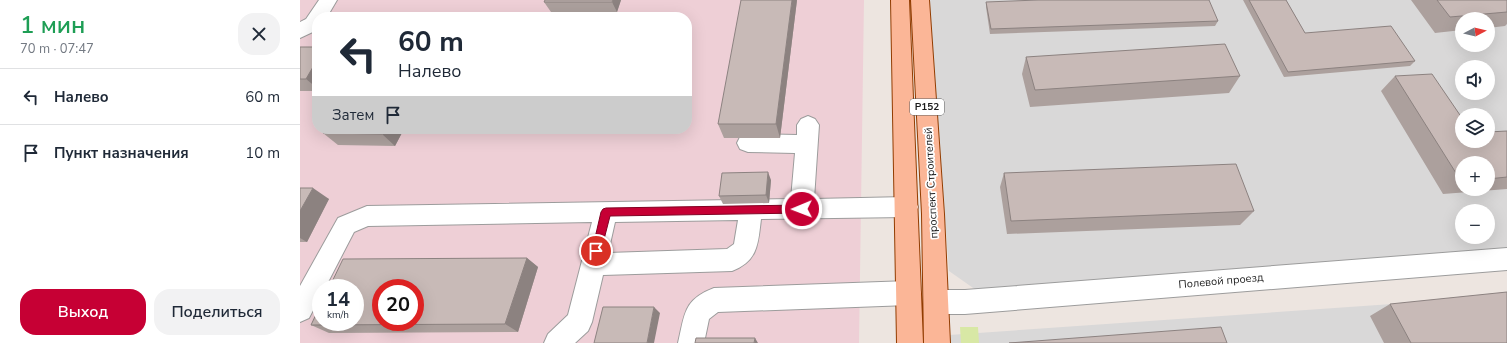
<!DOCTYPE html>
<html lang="ru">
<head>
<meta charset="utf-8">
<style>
  body { margin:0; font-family:"Nunito Sans",sans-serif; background:#f2f2f3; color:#1f2937; height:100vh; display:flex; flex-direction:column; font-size:15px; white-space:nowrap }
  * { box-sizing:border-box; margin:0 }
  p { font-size:13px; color:#747a83 }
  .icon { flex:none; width:22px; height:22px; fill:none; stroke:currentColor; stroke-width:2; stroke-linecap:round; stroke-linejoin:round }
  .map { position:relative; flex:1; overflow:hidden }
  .sheet { display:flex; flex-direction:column; background:#fff; width:300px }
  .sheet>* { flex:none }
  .guide { position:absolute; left:12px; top:12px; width:380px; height:122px; border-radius:16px; box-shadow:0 4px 16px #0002; background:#fff; color:#1f2937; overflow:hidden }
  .needle { width:26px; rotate:83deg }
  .buttons { position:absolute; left:1155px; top:12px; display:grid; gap:8px }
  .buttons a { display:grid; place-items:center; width:40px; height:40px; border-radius:50%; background:#fff; box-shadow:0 4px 16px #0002; font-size:20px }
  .speed { position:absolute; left:12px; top:279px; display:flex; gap:8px; font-size:20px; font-weight:700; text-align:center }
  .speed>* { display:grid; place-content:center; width:52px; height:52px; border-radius:50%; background:#fff; box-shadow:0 4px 16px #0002; line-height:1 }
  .speed small { font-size:10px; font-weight:400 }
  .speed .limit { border:6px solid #d22; background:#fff; color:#111 }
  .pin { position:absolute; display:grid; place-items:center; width:34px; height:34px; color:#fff; margin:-17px; border:2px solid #fff; border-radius:50%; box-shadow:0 1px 4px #0007 }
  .me { position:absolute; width:44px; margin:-22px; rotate:269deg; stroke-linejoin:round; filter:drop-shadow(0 0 3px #0008) }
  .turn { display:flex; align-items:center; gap:14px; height:84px; padding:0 20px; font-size:18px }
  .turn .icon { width:52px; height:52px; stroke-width:2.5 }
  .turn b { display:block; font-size:28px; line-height:34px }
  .then { display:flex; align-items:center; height:38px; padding:0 20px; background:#0003; gap:8px; font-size:15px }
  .round { display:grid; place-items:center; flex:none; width:42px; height:42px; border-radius:16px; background:#f2f2f3 }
  .headline { display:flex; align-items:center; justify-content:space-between; height:68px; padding:0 20px }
  h1 { font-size:24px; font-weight:600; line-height:30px; color:#1e9e55 }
  .button { display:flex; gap:8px; margin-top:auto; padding:8px 20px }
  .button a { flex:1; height:46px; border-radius:16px; background:#c60034; color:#fff; font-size:16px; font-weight:600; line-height:46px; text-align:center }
  .button a+a { background:#f2f2f3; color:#1f2937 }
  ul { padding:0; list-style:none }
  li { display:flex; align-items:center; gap:12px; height:56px; padding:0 20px; border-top:1px solid #e0e1e3 }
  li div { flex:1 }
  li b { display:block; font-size:15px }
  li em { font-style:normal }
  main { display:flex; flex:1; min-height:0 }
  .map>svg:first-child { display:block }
  .residential { fill:#d9d8d8; fill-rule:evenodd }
  .commercial { fill:#eecfd6; fill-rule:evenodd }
  .grass { fill:#d8e8a5 }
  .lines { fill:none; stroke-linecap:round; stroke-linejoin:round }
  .minor-casing { stroke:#9c9c9c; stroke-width:2 }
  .major-casing { stroke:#923c00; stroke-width:2 }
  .minor { fill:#fff; fill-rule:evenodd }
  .major { fill:#fbb697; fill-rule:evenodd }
  .wall { fill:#aca09d; fill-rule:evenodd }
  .shaded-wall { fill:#8c8280 }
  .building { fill:#c8bab7; stroke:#8c8280; fill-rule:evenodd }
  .route { fill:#c60034; stroke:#810022 }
  .labels { text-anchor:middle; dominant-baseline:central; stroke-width:3.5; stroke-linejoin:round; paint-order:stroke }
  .shield { fill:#fff; stroke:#5f5f5f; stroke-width:1 }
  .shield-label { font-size:10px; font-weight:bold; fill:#1b1b1b }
  .street-label { font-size:11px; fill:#1b1b1b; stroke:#fff }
</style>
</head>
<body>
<main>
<section class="sheet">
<div class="headline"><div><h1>1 мин</h1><p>70 m · 07:47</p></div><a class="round"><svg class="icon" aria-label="close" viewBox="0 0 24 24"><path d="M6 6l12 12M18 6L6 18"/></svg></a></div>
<ul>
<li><svg class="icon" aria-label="left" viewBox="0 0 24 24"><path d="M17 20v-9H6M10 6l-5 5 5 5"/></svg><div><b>Налево</b></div><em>60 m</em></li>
<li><svg class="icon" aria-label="arrive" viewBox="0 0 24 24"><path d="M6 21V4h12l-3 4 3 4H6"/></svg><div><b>Пункт назначения</b></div><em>10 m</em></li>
</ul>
<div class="button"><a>Выход</a><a>Поделиться</a></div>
</section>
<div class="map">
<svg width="1207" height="343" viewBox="0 0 1207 343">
  <rect width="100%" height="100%" fill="#ede5e0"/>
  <path class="residential" d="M 628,0 L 1207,0 L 1207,248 L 676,290 L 649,271 ZM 1162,19 L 1188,19 L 1188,45 L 1162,45 ZM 1162,67 L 1188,67 L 1188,93 L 1162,93 ZM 1162,115 L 1188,115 L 1188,141 L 1162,141 ZM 1162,163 L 1188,163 L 1188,189 L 1162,189 ZM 1162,211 L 1188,211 L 1188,237 L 1162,237 Z
    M 1207,296 L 1207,343 L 650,343 L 649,335 Z"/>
  <path class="commercial" d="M 0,0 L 564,0 L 559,343 L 0,343 ZM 17,17 L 387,17 L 387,129 L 17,129 ZM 21,288 L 55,288 L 55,322 L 21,322 ZM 81,288 L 115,288 L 115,322 L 81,322 Z"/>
  <path class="grass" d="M 660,327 L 678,327 L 679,343 L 661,343 Z"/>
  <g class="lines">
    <defs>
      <path id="minor" d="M 19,0 L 37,0 L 27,17 L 17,17 L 17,30 L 0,38 L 0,22 L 6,19 Z
        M 508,116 L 515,119 L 519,125 L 514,199 L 607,197 L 615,200 L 618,207 L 615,214 L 607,217 L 461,219 C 458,244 458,261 432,271 L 303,275 L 292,322 L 288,331 L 275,343 L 244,343 L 248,334 L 268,315 L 292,222 L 68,226 L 54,232 L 25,288 L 21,288 L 21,295 L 9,318 L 0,322 L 0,286 L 38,218 L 67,206 L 491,199 L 495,153 L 448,152 L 440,149 L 437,143 L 440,137 L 448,134 L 497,135 L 497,125 L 501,119 ZM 438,220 L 434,244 L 427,249 L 308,253 L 315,222 Z
        M 1207,248 L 1207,270 L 665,314 L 636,314 L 627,310 L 624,302 L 627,294 L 636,290 L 665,290 Z
        M 609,281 L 618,285 L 621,293 L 618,301 L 609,305 L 418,312 L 409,319 L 404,343 L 378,343 C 385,314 383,300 414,288 Z"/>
      <path id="major" d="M 591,0 L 609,0 L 623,343 L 597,343 Z
        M 611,0 L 629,0 L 644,214 L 650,343 L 624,343 L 622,214 Z"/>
    </defs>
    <use href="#minor" class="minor-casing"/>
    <use href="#major" class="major-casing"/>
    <use href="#minor" class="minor"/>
    <use href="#major" class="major"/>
  </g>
  <path class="wall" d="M 245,0 L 321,0 L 317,12 L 251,12 L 244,2 Z
    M 497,0 L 480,138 L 424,138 L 418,124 Z
    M 943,0 L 986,0 L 1005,33 L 1115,61 L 1110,66 L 984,77 Z
    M 1111,0 L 1207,0 L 1207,24 L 1205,26 L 1188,28 L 1188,19 L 1162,19 L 1162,30 L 1135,33 Z
    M 686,2 L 918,21 L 915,26 L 690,34 L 686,7 Z
    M 0,47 L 17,47 L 17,91 L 0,91 Z
    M 726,57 L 940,76 L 929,93 L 730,107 L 722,74 Z
    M 1095,76 L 1162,141 L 1207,131 L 1207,189 L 1143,194 L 1081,91 ZM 1162,163 L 1188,163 L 1188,189 L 1162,189 Z
    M 25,129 L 104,129 L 95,146 L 38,145 L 23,133 Z
    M 704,173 L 954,211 L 940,225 L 707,234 L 700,187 Z
    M 471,180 L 469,203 L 423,204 L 419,196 Z
    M 0,188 L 29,199 L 7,242 L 0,242 Z
    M 227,258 L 238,267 L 218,332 L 29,333 L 11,325 Z
    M 1090,304 L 1207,343 L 1084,343 L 1070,316 Z"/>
  <path class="shaded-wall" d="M 313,0 L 321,0 L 317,12 L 312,2 Z
    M 492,0 L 497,0 L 480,138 L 476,124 Z
    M 17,60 L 17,88 L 6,79 Z
    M 84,129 L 104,129 L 95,146 L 82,134 Z
    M 468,172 L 471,180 L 469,203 L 466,195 Z
    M 13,188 L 29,199 L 7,242 L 0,238 L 0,211 Z
    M 227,258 L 238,267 L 218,332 L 205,324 Z
    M 354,307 L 360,313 L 354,343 L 347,343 Z
    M 455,338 L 458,343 L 454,343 Z"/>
  <path class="building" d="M 245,0 L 313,0 L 312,2 L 244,2 Z
    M 441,0 L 492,0 L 476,124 L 418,124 Z
    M 738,0 L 909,0 L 918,21 L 691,29 L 686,2 Z
    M 949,0 L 986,0 L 1005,33 L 1091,26 L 1115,61 L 988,72 Z
    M 1137,0 L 1207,0 L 1207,12 L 1150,17 Z
    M 925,44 L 940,76 L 735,90 L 726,57 Z
    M 0,47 L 17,47 L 17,60 L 6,79 L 0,79 Z
    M 1132,74 L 1162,118 L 1162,141 L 1188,141 L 1188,132 L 1207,131 L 1207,177 L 1188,179 L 1188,163 L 1162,163 L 1162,181 L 1161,181 L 1095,76 Z
    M 25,129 L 84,129 L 82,134 L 23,133 Z
    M 936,164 L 954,211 L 711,221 L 704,173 Z
    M 468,172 L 466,195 L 419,196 L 422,173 Z
    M 0,188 L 13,188 L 0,211 Z
    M 227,258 L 205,324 L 11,325 L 21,304 L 21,322 L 55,322 L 55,288 L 29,288 L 43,259 ZM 81,288 L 115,288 L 115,322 L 81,322 Z
    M 1207,292 L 1207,343 L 1111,343 L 1090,304 Z
    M 303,307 L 354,307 L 347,343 L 294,343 Z
    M 921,327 L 927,343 L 709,343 Z
    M 396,338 L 455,338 L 454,343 L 395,343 Z"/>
  <path class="route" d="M 502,205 L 505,206 L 507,209 L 505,212 L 502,213 L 310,216 L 300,255 L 296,256 L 293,255 L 292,251 L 301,212 L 303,209 L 306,208 Z"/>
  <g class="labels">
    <rect class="shield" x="610" y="99" width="34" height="16" rx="3"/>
    <g class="shield-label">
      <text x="627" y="107">Р152</text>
    </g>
    <g class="street-label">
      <text transform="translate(631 183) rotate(-93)">проспект Строителей</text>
      <text transform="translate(921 281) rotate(-5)">Полевой проезд</text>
    </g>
  </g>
</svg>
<div class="buttons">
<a><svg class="needle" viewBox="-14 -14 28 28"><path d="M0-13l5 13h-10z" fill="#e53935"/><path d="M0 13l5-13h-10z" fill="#747a83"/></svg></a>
<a><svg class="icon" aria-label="sound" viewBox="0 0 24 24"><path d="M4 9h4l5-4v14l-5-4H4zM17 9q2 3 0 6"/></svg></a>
<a><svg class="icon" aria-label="layers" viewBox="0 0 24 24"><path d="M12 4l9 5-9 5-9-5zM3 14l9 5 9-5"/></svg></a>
<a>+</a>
<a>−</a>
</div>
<div class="speed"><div>14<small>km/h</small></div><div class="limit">20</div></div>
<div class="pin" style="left:296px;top:251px;background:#d93025"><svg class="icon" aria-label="arrive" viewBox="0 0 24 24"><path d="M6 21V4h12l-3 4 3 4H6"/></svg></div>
<svg class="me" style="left:502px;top:209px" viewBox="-20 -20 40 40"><circle r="17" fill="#c60034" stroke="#fff" stroke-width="3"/><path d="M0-11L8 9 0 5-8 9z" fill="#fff"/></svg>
<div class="guide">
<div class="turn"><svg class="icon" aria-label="left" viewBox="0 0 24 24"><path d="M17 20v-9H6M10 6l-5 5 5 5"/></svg><div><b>60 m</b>Налево</div></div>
<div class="then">Затем<svg class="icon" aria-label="arrive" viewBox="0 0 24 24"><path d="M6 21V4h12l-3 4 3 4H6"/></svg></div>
</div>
</div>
</main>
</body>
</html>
